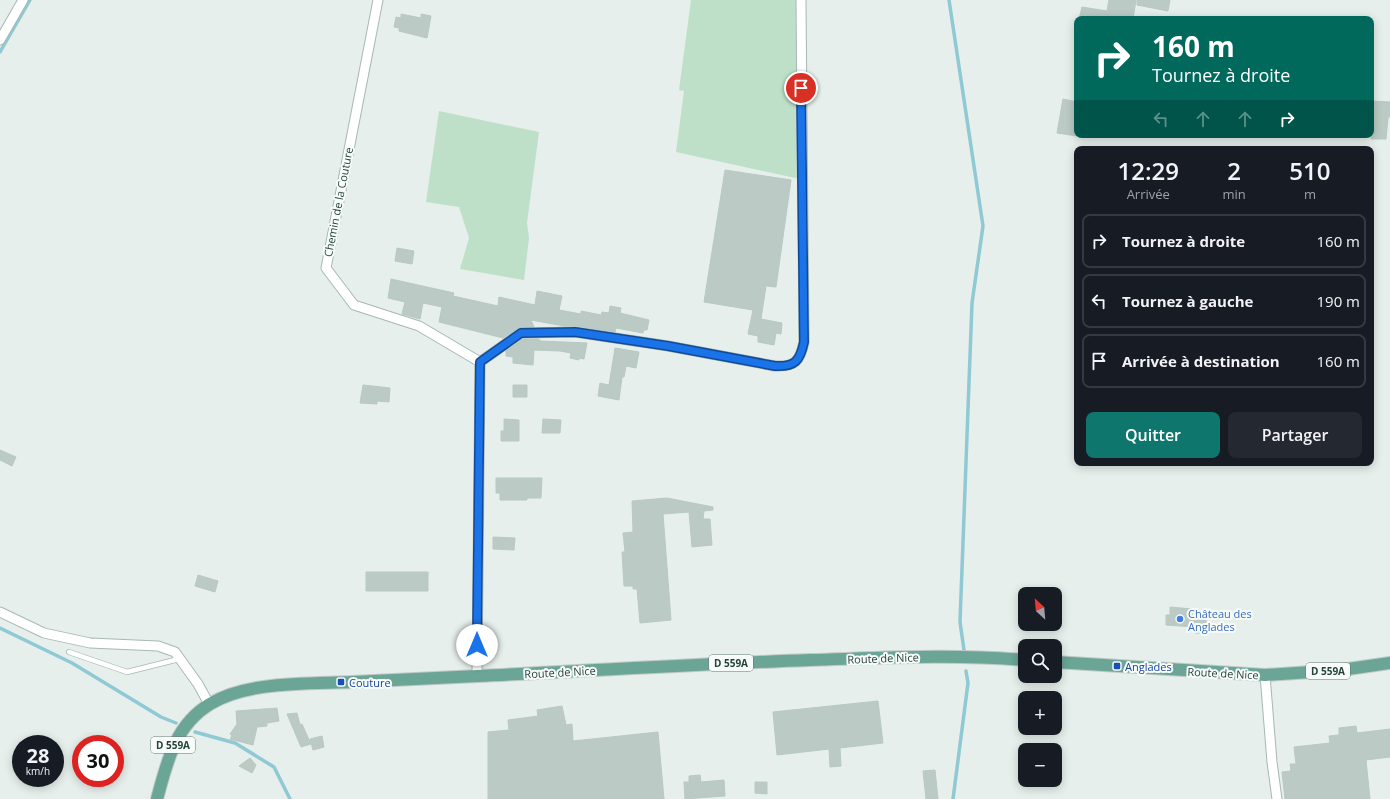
<!DOCTYPE html>
<html lang="fr">
<head>
<meta charset="utf-8">
<style>
  body { margin:0; font-family:"Open Sans",sans-serif; background:#242831; color:#f1f3f6; height:100vh; display:flex; flex-direction:column; font-size:15px; white-space:nowrap }
  * { box-sizing:border-box; margin:0 }
  p { font-size:13px; color:#9ea1a6 }
  .icon { flex:none; width:22px; height:22px; fill:none; stroke:currentColor; stroke-width:2; stroke-linecap:round; stroke-linejoin:round }
  .map { position:relative; flex:1; overflow:hidden }
  .sheet { position:absolute; left:1074px; top:146px; width:300px; height:320px; display:flex; flex-direction:column; background:#171b24; border-radius:8px; box-shadow:0 2px 10px #0003 }
  .sheet>* { flex:none }
  .top-card { position:absolute; left:1074px; top:16px; width:300px; height:122px; border-radius:8px; box-shadow:0 2px 10px #0003; background:#00695c; color:#fff; overflow:hidden }
  .needle { width:26px; rotate:334deg }
  .buttons { position:absolute; left:1018px; top:587px; display:grid; gap:8px }
  .buttons a { display:grid; place-items:center; width:44px; height:44px; border-radius:8px; background:#171b24; box-shadow:0 2px 10px #0003; font-size:20px }
  .speed { position:absolute; left:12px; top:735px; display:flex; gap:8px; font-size:20px; font-weight:700; text-align:center }
  .speed>* { display:grid; place-content:center; width:52px; height:52px; border-radius:50%; background:#171b24; box-shadow:0 2px 10px #0003; line-height:1 }
  .speed small { font-size:10px; font-weight:400 }
  .speed .limit { border:6px solid #d22; background:#fff; color:#111 }
  .pin { position:absolute; display:grid; place-items:center; width:34px; height:34px; color:#fff; margin:-17px; border:2px solid #fff; border-radius:50%; box-shadow:0 1px 4px #0007 }
  .me { position:absolute; width:44px; margin:-22px; rotate:0deg; stroke-linejoin:round; filter:drop-shadow(0 0 3px #0008) }
  .turn { display:flex; align-items:center; gap:14px; height:84px; padding:0 12px; font-size:18px }
  .turn .icon { width:52px; height:52px; stroke-width:2.5 }
  .turn b { display:block; font-size:28px; line-height:34px }
  .lanes { display:flex; align-items:center; height:38px; padding:0 12px; background:#0003; justify-content:center; gap:20px; direction:ltr }
  .lanes .off { opacity:.35 }
  .eta { display:flex; justify-content:space-evenly; align-items:center; height:68px; text-align:center }
  .eta b { font-size:24px; font-weight:600; line-height:28px }
  .cta { display:flex; gap:8px; margin-top:auto; padding:8px 12px }
  .cta a { flex:1; height:46px; border-radius:8px; background:#0f766e; color:#fff; font-size:16px; font-weight:600; line-height:46px; text-align:center }
  .cta a+a { background:#242831; color:#f1f3f6 }
  ul { padding:0; list-style:none }
  li { display:flex; align-items:center; gap:12px; height:54px; margin:0 8px 6px; padding:0 4px; border:2px solid #363941; border-radius:8px }
  li div { flex:1 }
  li b { display:block; font-size:15px }
  li em { font-style:normal }
  .map>svg:first-child { display:block }
  .green { fill:#bfe0c8 }
  .lines { fill:none; stroke-linecap:round; stroke-linejoin:round }
  .stream { stroke:#8ec9d4; stroke-width:3.5 }
  .building { fill:#bbcac4; stroke:#b8c9c2 }
  .service-casing { stroke:#a8b8b2; stroke-width:6 }
  .minor-casing { stroke:#a8b8b2; stroke-width:11 }
  .primary-casing { stroke:#c2cac8; stroke-width:14 }
  .service { stroke:#fff; stroke-width:4.5 }
  .minor { stroke:#fff; stroke-width:9 }
  .primary { stroke:#6aa596; stroke-width:12 }
  .route-casing { stroke:#114b97; stroke-width:10 }
  .route { stroke:#1a73e8; stroke-width:7 }
  .shop-dot { fill:#3f7fe0; stroke:#f7fbf9; stroke-width:1.5 }
  .transit-dot { fill:#1a4fb4; stroke:#f7fbf9; stroke-width:1.5 }
  .labels { text-anchor:middle; dominant-baseline:central; stroke-width:4; stroke-linejoin:round; paint-order:stroke }
  .shield { fill:#f7fbf9; stroke:#637a73; stroke-width:1 }
  .shield-label { font-size:10px; font-weight:bold; fill:#24423a }
  .street-label { font-size:11px; fill:#24423a; stroke:#f7fbf9 }
  .shop-label { font-size:11px; fill:#366cbe; stroke:#f7fbf9; text-anchor:start }
  .transit-label { font-size:11px; fill:#164399; stroke:#f7fbf9; text-anchor:start }
</style>
</head>
<body>
<div class="map">
<svg width="1390" height="799" viewBox="0 0 1390 799">
  <rect width="100%" height="100%" fill="#e6efeb"/>
  <path class="green" d="M 691,0 L 799,0 L 800,179 L 676,152 L 684,91 L 679,90 Z
    M 439,111 L 539,132 L 527,223 L 529,238 L 524,280 L 460,269 L 469,238 L 459,207 L 426,202 Z"/>
  <g class="lines">
    <path class="stream" d="M 949,0 L 983,226 L 972,303 L 960,622 L 964,650
      M 0,52 L 30,0
      M 0,628 L 72,663 L 161,717 L 176,723
      M 195,732 L 235,743 L 274,767 L 290,799
      M 953,799 L 968,683 L 966,671"/>
  </g>
  <path class="building" d="M 1109,0 L 1136,0 L 1133,19 L 1079,19 L 1082,7 L 1107,11 Z
    M 1137,0 L 1170,0 L 1168,11 L 1137,5 Z
    M 401,14 L 421,18 L 421,14 L 431,16 L 427,38 L 399,31 L 399,28 L 394,27 L 396,17 L 401,18 Z
    M 1063,99 L 1077,102 L 1077,136 L 1057,133 Z
    M 1371,101 L 1390,102 L 1390,117 L 1388,117 L 1386,139 L 1371,139 Z
    M 725,170 L 791,180 L 776,287 L 766,286 L 761,319 L 782,323 L 781,334 L 776,333 L 774,345 L 758,342 L 758,336 L 748,334 L 753,310 L 704,302 Z
    M 397,248 L 414,251 L 412,264 L 395,261 Z
    M 391,279 L 454,293 L 453,296 L 498,306 L 499,297 L 535,305 L 537,291 L 562,296 L 559,310 L 581,314 L 581,311 L 601,315 L 602,312 L 609,313 L 610,306 L 621,308 L 620,313 L 649,320 L 647,330 L 644,330 L 643,333 L 616,328 L 615,332 L 576,326 L 564,326 L 531,320 L 534,327 L 518,328 L 503,338 L 439,322 L 442,307 L 423,303 L 420,319 L 402,314 L 405,302 L 388,298 Z
    M 523,339 L 539,339 L 540,341 L 587,343 L 584,359 L 579,358 L 579,360 L 570,358 L 571,353 L 560,351 L 534,350 L 533,365 L 513,363 L 513,357 L 506,356 L 506,351 Z
    M 615,348 L 639,352 L 636,368 L 626,366 L 624,377 L 622,377 L 619,400 L 598,396 L 600,383 L 609,385 Z
    M 363,385 L 390,388 L 389,402 L 377,401 L 377,404 L 360,403 Z
    M 513,385 L 527,385 L 527,397 L 513,397 Z
    M 504,419 L 519,420 L 519,441 L 501,441 L 501,431 L 504,431 Z
    M 543,419 L 561,420 L 560,433 L 542,433 Z
    M 0,450 L 16,457 L 12,466 L 0,460 Z
    M 496,478 L 542,478 L 541,498 L 527,498 L 527,500 L 500,500 L 500,493 L 496,493 Z
    M 667,498 L 713,507 L 713,510 L 704,511 L 703,519 L 710,519 L 712,545 L 692,547 L 689,512 L 663,514 L 671,620 L 640,623 L 637,589 L 633,589 L 633,586 L 624,586 L 622,552 L 625,552 L 623,533 L 633,532 L 632,501 Z
    M 493,537 L 515,538 L 514,550 L 493,549 Z
    M 366,572 L 428,572 L 428,591 L 366,591 Z
    M 198,575 L 218,581 L 215,592 L 195,586 Z
    M 1170,607 L 1192,609 L 1192,616 L 1206,616 L 1206,633 L 1195,633 L 1195,627 L 1166,625 L 1166,615 L 1170,615 Z
    M 878,701 L 883,743 L 840,748 L 841,766 L 830,767 L 829,749 L 777,755 L 773,712 Z
    M 562,706 L 566,725 L 572,724 L 573,741 L 658,732 L 664,799 L 488,799 L 488,732 L 509,730 L 508,720 L 538,716 L 537,710 Z
    M 277,708 L 279,721 L 267,723 L 267,726 L 257,727 L 253,745 L 230,739 L 232,736 L 230,734 L 237,724 L 236,711 Z
    M 297,713 L 300,725 L 302,724 L 311,744 L 301,747 L 287,714 Z
    M 1356,726 L 1357,733 L 1390,729 L 1390,757 L 1366,760 L 1370,799 L 1285,799 L 1282,772 L 1291,771 L 1290,764 L 1296,764 L 1294,747 L 1330,743 L 1329,736 L 1339,735 L 1339,728 Z
    M 322,736 L 324,747 L 313,750 L 310,739 Z
    M 250,758 L 256,765 L 252,773 L 239,766 Z
    M 935,770 L 938,799 L 926,799 L 923,771 Z
    M 700,775 L 701,782 L 724,780 L 725,796 L 685,799 L 684,782 L 689,782 L 689,776 Z
    M 755,782 L 767,782 L 767,794 L 755,793 Z"/>
  <g class="lines">
    <defs>
      <path id="service" d="M 69,652 L 127,672 L 179,659"/>
      <path id="minor" d="M 378,0 L 326,268 L 354,305 L 419,326 L 480,362 L 477,676
        M 0,40 L 23,0
        M 480,362 L 521,333 L 575,332 L 668,346 L 775,366 C 795,367 800,361 804,342 L 801,0
        M 0,612 L 44,633 L 90,643 L 158,646 L 175,652 L 198,684 L 209,704
        M 1265,675 L 1272,762 L 1277,799"/>
      <path id="primary" d="M 1055,662 L 1265,675 L 1341,670 L 1390,663
        M 157,799 C 167,762 175,725 210,704 C 247,681 309,684 352,682 C 394,680 436,678 478,676 C 589,671 699,664 810,660 C 882,658 953,654 1025,660"/>
    </defs>
    <use href="#service" class="service-casing"/>
    <use href="#minor" class="minor-casing"/>
    <use href="#primary" class="primary-casing"/>
    <use href="#service" class="service"/>
    <use href="#minor" class="minor"/>
    <use href="#primary" class="primary"/>
  </g>
  <g class="lines">
    <defs>
      <path id="route" d="M 477,645 L 480,362 L 521,333 L 575,332 L 668,346 L 775,366 C 795,367 800,361 804,342 L 801,88"/>
    </defs>
    <use href="#route" class="route-casing"/>
    <use href="#route" class="route"/>
  </g>
  <circle class="shop-dot" cx="1180" cy="619" r="4"/>
  <g class="transit-dot">
    <rect x="1113" y="662" width="8" height="8" rx="2"/>
    <rect x="337" y="678" width="8" height="8" rx="2"/>
  </g>
  <g class="labels">
    <g class="shield">
      <rect x="709" y="655" width="44" height="16" rx="3"/>
      <rect x="1306" y="663" width="44" height="16" rx="3"/>
      <rect x="151" y="737" width="44" height="16" rx="3"/>
    </g>
    <g class="shield-label">
      <text x="731" y="663">D 559A</text>
      <text x="1328" y="671">D 559A</text>
      <text x="173" y="745">D 559A</text>
    </g>
    <g class="street-label">
      <text transform="translate(338 202) rotate(-79)">Chemin de la Couture</text>
      <text transform="translate(883 658) rotate(-2)">Route de Nice</text>
      <text transform="translate(560 672) rotate(-3)">Route de Nice</text>
      <text transform="translate(1223 673) rotate(3)">Route de Nice</text>
    </g>
    <g class="shop-label">
      <text x="1188" y="613">Château des<tspan x="1188" dy="13">Anglades</tspan></text>
    </g>
    <g class="transit-label">
      <text x="1125" y="666">Anglades</text>
      <text x="349" y="682">Couture</text>
    </g>
  </g>
</svg>
<div class="buttons">
<a><svg class="needle" viewBox="-14 -14 28 28"><path d="M0-13l5 13h-10z" fill="#e53935"/><path d="M0 13l5-13h-10z" fill="#9ea1a6"/></svg></a>
<a><svg class="icon" aria-label="search" viewBox="0 0 24 24"><circle cx="10" cy="10" r="6"/><path d="M15 15l6 6"/></svg></a>
<a>+</a>
<a>−</a>
</div>
<div class="speed"><div>28<small>km/h</small></div><div class="limit">30</div></div>
<div class="pin" style="left:801px;top:88px;background:#d93025"><svg class="icon" aria-label="arrive" viewBox="0 0 24 24"><path d="M6 21V4h12l-3 4 3 4H6"/></svg></div>
<svg class="me" style="left:477px;top:645px" viewBox="-20 -20 40 40"><circle r="19" fill="#fff"/><path d="M0-13L10 11 0 6-10 11z" fill="#1a73e8"/></svg>
<div class="top-card">
<div class="turn"><svg class="icon" aria-label="right" viewBox="0 0 24 24"><path d="M7 20v-9h11M14 6l5 5-5 5"/></svg><div><b>160 m</b>Tournez à droite</div></div>
<div class="lanes"><svg class="icon off" aria-label="left" viewBox="0 0 24 24"><path d="M17 20v-9H6M10 6l-5 5 5 5"/></svg><svg class="icon off" aria-label="ahead" viewBox="0 0 24 24"><path d="M12 20V5M6 11l6-6 6 6"/></svg><svg class="icon off" aria-label="ahead" viewBox="0 0 24 24"><path d="M12 20V5M6 11l6-6 6 6"/></svg><svg class="icon" aria-label="right" viewBox="0 0 24 24"><path d="M7 20v-9h11M14 6l5 5-5 5"/></svg></div>
</div>
<section class="sheet">
<div class="eta">
<div><b>12:29</b><p>Arrivée</p></div>
<div><b>2</b><p>min</p></div>
<div><b>510</b><p>m</p></div>
</div>
<ul>
<li><svg class="icon" aria-label="right" viewBox="0 0 24 24"><path d="M7 20v-9h11M14 6l5 5-5 5"/></svg><div><b>Tournez à droite</b></div><em>160 m</em></li>
<li><svg class="icon" aria-label="left" viewBox="0 0 24 24"><path d="M17 20v-9H6M10 6l-5 5 5 5"/></svg><div><b>Tournez à gauche</b></div><em>190 m</em></li>
<li><svg class="icon" aria-label="arrive" viewBox="0 0 24 24"><path d="M6 21V4h12l-3 4 3 4H6"/></svg><div><b>Arrivée à destination</b></div><em>160 m</em></li>
</ul>
<div class="cta"><a>Quitter</a><a>Partager</a></div>
</section>
</div>
</body>
</html>
